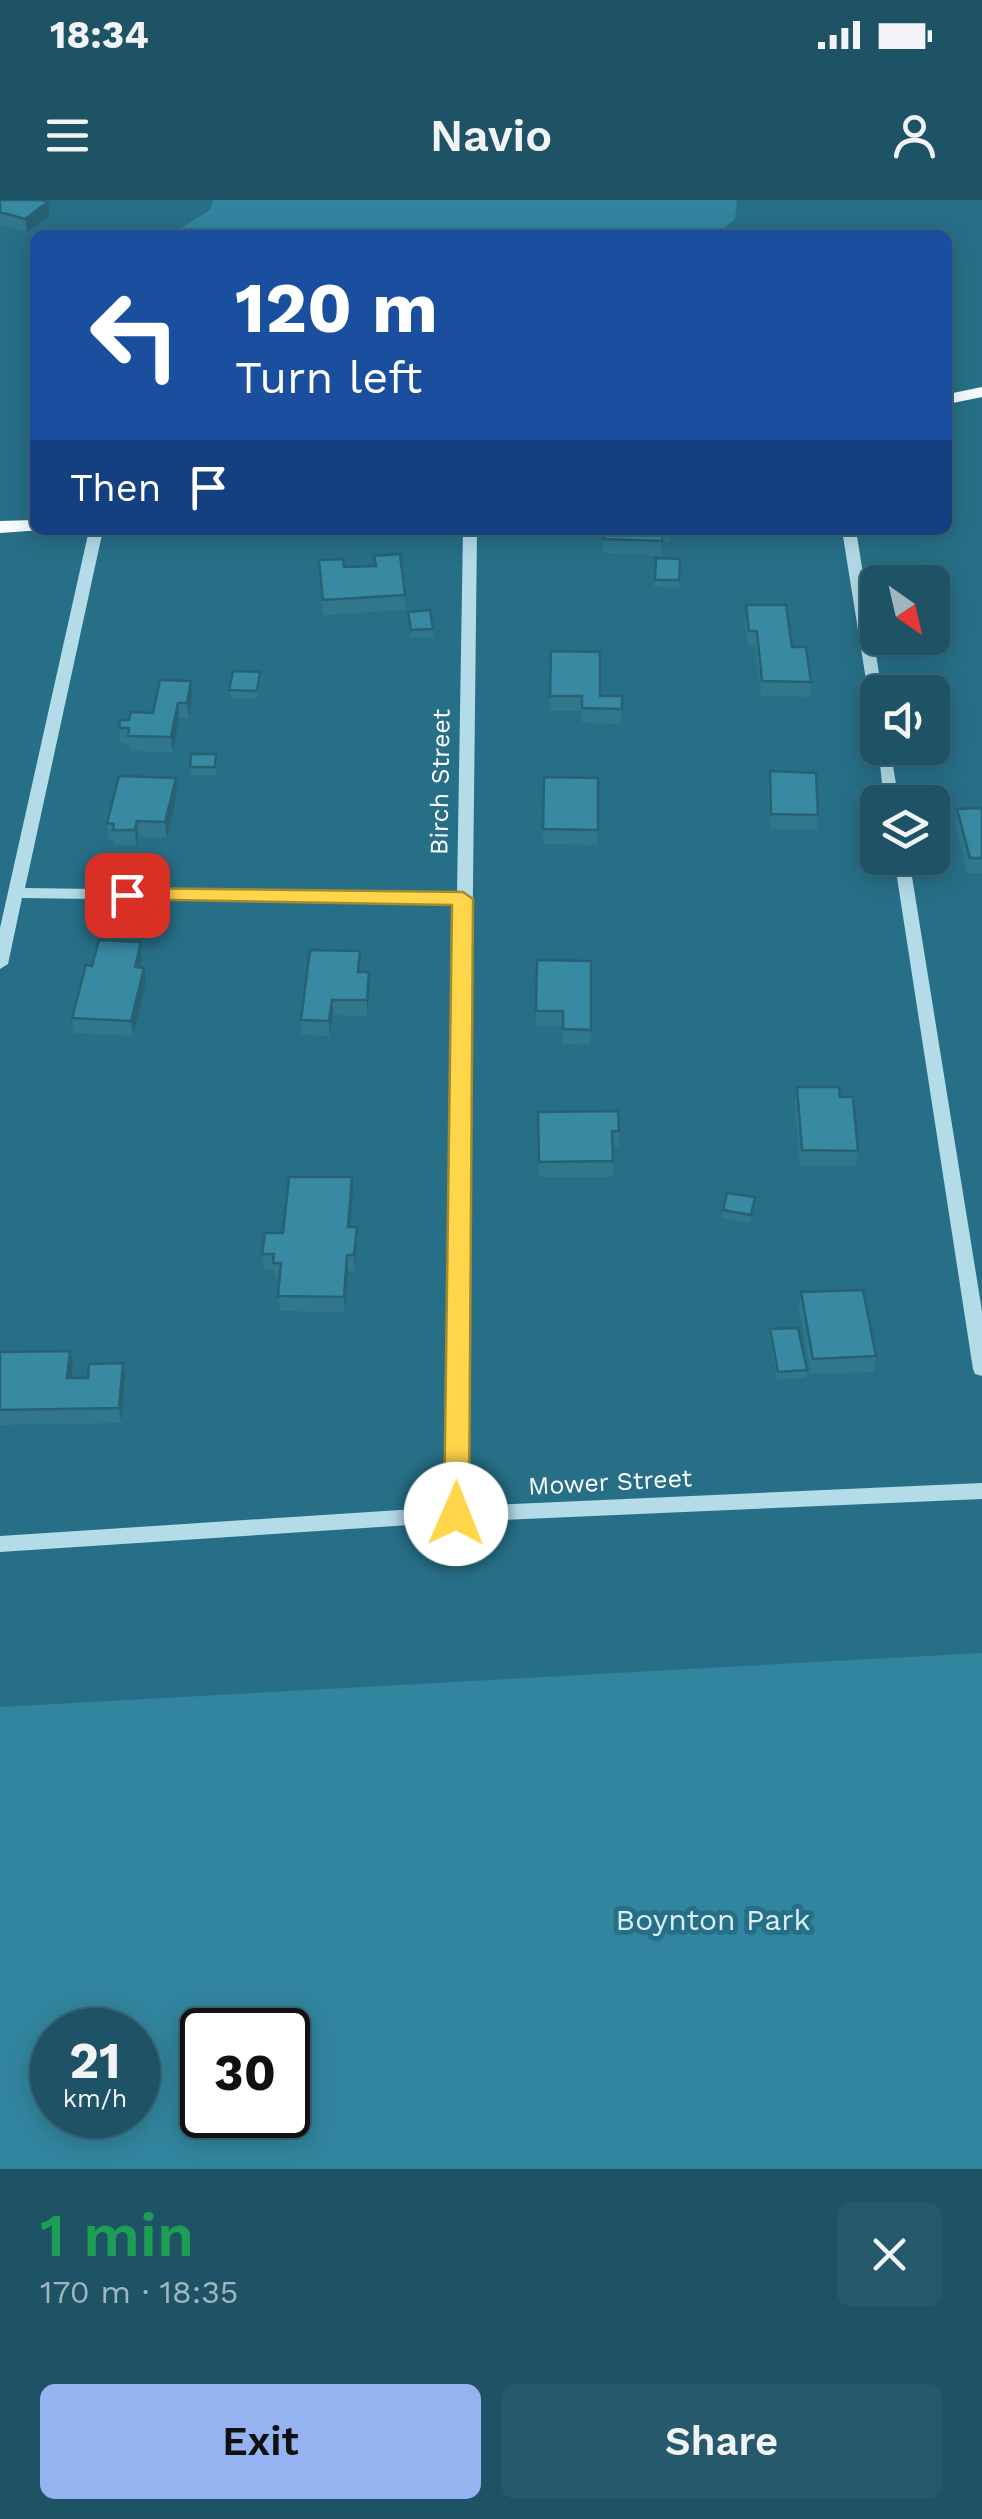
<!DOCTYPE html>
<html lang="en">
<head>
<meta charset="utf-8">
<style>
  body { margin:0; font-family:"Work Sans",sans-serif; background:#25596b; color:#f1f3f6; height:100vh; display:flex; flex-direction:column; font-size:38px; white-space:nowrap }
  * { box-sizing:border-box; margin:0 }
  p { font-size:32px; color:#a0b6bf }
  .icon { flex:none; width:55px; height:55px; fill:none; stroke:currentColor; stroke-width:2; stroke-linecap:round; stroke-linejoin:round }
  .map { position:relative; height:1969px; overflow:hidden }
  .side { display:flex; flex-direction:column; background:#1d5365; flex:1 }
  .side>* { flex:none }
  .hud { position:absolute; left:30px; top:30px; width:922px; height:305px; border-radius:15px; box-shadow:0 5px 25px #0003,0 0 0 2px #3b6979; background:#1a4fa0; color:#fff; overflow:hidden }
  .needle { width:65px; rotate:146deg }
  .tools { position:absolute; left:860px; top:365px; display:grid; gap:20px }
  .tools a { display:grid; place-items:center; width:90px; height:90px; border-radius:15px; background:#1d5365; box-shadow:0 5px 25px #0003,0 0 0 2px #3b6979; font-size:50px }
  .speed { position:absolute; left:30px; top:1808px; display:flex; gap:20px; font-size:50px; font-weight:700; text-align:center }
  .speed>* { display:grid; place-content:center; width:130px; height:130px; border-radius:50%; background:#1d5365; box-shadow:0 5px 25px #0003,0 0 0 2px #3b6979; line-height:1 }
  .speed small { font-size:25px; font-weight:400 }
  .speed .limit { border:5px solid #111; border-radius:15px; background:#fff; color:#111 }
  .pin { position:absolute; display:grid; place-items:center; width:85px; height:85px; color:#fff; margin:-42px; border-radius:20px; box-shadow:0 5px 15px #0006 }
  .me { position:absolute; width:110px; margin:-55px; rotate:1deg; stroke-linejoin:round; filter:drop-shadow(0 0 8px #0008) }
  .turn { display:flex; align-items:center; gap:35px; height:210px; padding:0 40px; font-size:45px }
  .turn .icon { width:130px; height:130px; stroke-width:2.5 }
  .turn b { display:block; font-size:70px; line-height:85px }
  .then { display:flex; align-items:center; height:95px; padding:0 40px; background:#0003; gap:20px; font-size:38px }
  .round { display:grid; place-items:center; flex:none; width:105px; height:105px; border-radius:15px; background:#25596b }
  .overview { display:flex; align-items:center; justify-content:space-between; height:170px; padding:0 40px }
  h1 { font-size:60px; font-weight:600; line-height:75px; color:#1e9e55 }
  .action { display:flex; gap:20px; margin-top:auto; padding:20px 40px }
  .action a { flex:1; height:115px; border-radius:15px; background:#95b2f1; color:#111; font-size:40px; font-weight:600; line-height:115px; text-align:center }
  .action a+a { background:#25596b; color:#f1f3f6 }
  .status { display:flex; justify-content:space-between; align-items:center; height:70px; padding:0 50px; background:#1d5365; direction:ltr }
  .status svg { height:28px; fill:currentColor }
  header { display:flex; justify-content:space-between; align-items:center; height:130px; padding:0 40px; background:#1d5365; font-size:45px; font-weight:600 }
  .map>svg:first-child { display:block }
  .green { fill:#32859e; fill-rule:evenodd }
  .lines { fill:none; stroke-linecap:round; stroke-linejoin:round }
  .minor { fill:#b3dce8; fill-rule:evenodd }
  .major { fill:#f5fbfe; fill-rule:evenodd }
  .wall { fill:#30778c }
  .shaded-wall { fill:#276172 }
  .building { fill:#388aa3; stroke:#276172; stroke-width:2.5 }
  .route { fill:#ffd54a; stroke:#a68a30; stroke-width:2.5 }
  .labels { text-anchor:middle; dominant-baseline:central; stroke-width:10; stroke-linejoin:round; paint-order:stroke }
  .street-label { font-size:25px; fill:#fff; stroke:#276f87 }
  .near-park-label { font-size:30px; fill:#d7eff7; stroke:#276f87 }
</style>
</head>
<body>
<div class="status"><b>18:34</b><svg viewBox="0 0 49 12"><path d="M0 12V9h3v3zM5 12V6h3v6zM10 12V3h3v9zM15 12V0h3v12zM26 1h20v11H26zM47 4h2v5h-2z"/></svg></div>
<header><svg class="icon" aria-label="menu" viewBox="0 0 24 24"><path d="M4 6h16M4 12h16M4 18h16"/></svg>Navio<svg class="icon" aria-label="person" viewBox="0 0 24 24"><circle cx="12" cy="8" r="4"/><path d="M4 21q1-7 8-7t8 7"/></svg></header>
<div class="map">
<svg width="982" height="1969" viewBox="0 0 982 1969">
  <rect width="100%" height="100%" fill="#276f87"/>
  <path class="green" d="M 213,0 L 737,0 L 735,19 L 715,35 L 170,35 L 210,10 Z
    M 982,1453 L 982,1969 L 0,1969 L 0,1507 ZM 52,1830 L 138,1830 L 138,1915 L 52,1915 ZM 202,1830 L 288,1830 L 288,1915 L 202,1915 Z"/>
  <g class="lines">
    <path class="minor" d="M 89,330 L 103,330 L 25,688 L 457,694 L 463,330 L 477,330 L 466,1306 L 982,1283 L 982,1299 L 456,1322 L 0,1352 L 0,1336 L 446,1307 L 457,704 L 22,698 L 8,764 L 0,769 L 0,728 Z
      M 842,330 L 856,330 L 882,492 L 878,492 L 878,515 L 871,511 Z
      M 878,545 L 890,548 L 899,602 L 884,602 Z
      M 894,658 L 909,658 L 982,1111 L 982,1176 L 975,1174 L 973,1169 Z"/>
    <path class="major" d="M 982,187 L 982,197 L 948,204 L 948,194 Z
      M 35,320 L 35,330 L 42,330 L 0,333 L 0,321 Z"/>
  </g>
  <path class="wall" d="M 0,0 L 48,2 L 50,16 L 27,32 L 0,25 Z
    M 604,330 L 670,330 L 670,341 L 662,341 L 662,356 L 603,353 Z
    M 374,356 L 405,395 L 405,410 L 323,415 L 319,360 L 344,367 L 375,366 Z
    M 656,358 L 679,380 L 679,388 L 654,387 Z
    M 746,405 L 792,447 L 811,482 L 810,497 L 761,496 L 755,446 L 748,446 L 745,420 Z
    M 408,412 L 433,429 L 433,437 L 411,438 Z
    M 551,451 L 600,496 L 622,509 L 621,524 L 582,523 L 582,511 L 550,511 Z
    M 260,472 L 261,480 L 257,499 L 230,498 L 229,490 Z
    M 191,481 L 192,496 L 189,518 L 179,518 L 173,552 L 130,551 L 129,543 L 120,543 L 119,528 L 129,520 L 153,513 Z
    M 217,561 L 216,575 L 191,575 L 190,567 Z
    M 770,571 L 818,615 L 817,630 L 770,629 L 768,586 Z
    M 544,577 L 598,578 L 598,645 L 543,644 Z
    M 177,593 L 167,638 L 138,637 L 136,646 L 115,645 L 114,639 L 109,639 L 107,623 Z
    M 982,608 L 982,673 L 967,673 L 955,624 L 957,609 Z
    M 141,742 L 142,758 L 140,767 L 144,768 L 146,783 L 133,836 L 74,833 L 72,818 L 92,766 Z
    M 360,751 L 360,772 L 369,772 L 370,788 L 367,816 L 333,815 L 330,836 L 302,835 L 301,820 Z
    M 537,760 L 591,830 L 590,845 L 562,844 L 562,826 L 536,826 Z
    M 797,887 L 840,897 L 858,951 L 856,966 L 800,966 L 795,902 Z
    M 538,912 L 619,931 L 619,946 L 612,946 L 613,977 L 539,977 Z
    M 352,977 L 353,992 L 350,1027 L 357,1043 L 355,1071 L 348,1071 L 345,1112 L 280,1111 L 278,1096 L 280,1078 L 275,1078 L 274,1069 L 264,1069 L 262,1054 L 283,1033 Z
    M 754,1005 L 750,1023 L 722,1018 L 723,1010 Z
    M 801,1092 L 876,1156 L 874,1172 L 811,1174 L 799,1108 Z
    M 770,1129 L 807,1170 L 806,1178 L 777,1180 L 769,1137 Z
    M 0,1152 L 73,1166 L 72,1178 L 125,1178 L 121,1223 L 0,1225 Z"/>
  <path class="shaded-wall" d="M 48,2 L 50,16 L 27,32 L 25,19 Z
    M 191,481 L 192,496 L 189,518 L 187,503 Z
    M 178,503 L 179,518 L 173,552 L 171,537 Z
    M 176,578 L 177,593 L 167,638 L 165,622 Z
    M 137,621 L 138,637 L 136,646 L 135,630 Z
    M 141,742 L 142,758 L 136,782 L 135,767 Z
    M 144,768 L 146,783 L 133,836 L 131,821 Z
    M 369,772 L 370,788 L 367,816 L 367,800 Z
    M 332,800 L 333,815 L 330,836 L 329,821 Z
    M 352,977 L 353,992 L 349,1043 L 348,1027 Z
    M 357,1027 L 357,1043 L 355,1071 L 354,1055 Z
    M 347,1055 L 348,1071 L 345,1112 L 344,1097 Z
    M 70,1151 L 73,1166 L 70,1193 L 67,1178 Z
    M 123,1163 L 125,1178 L 121,1223 L 119,1208 Z"/>
  <path class="building" d="M 0,0 L 42,0 L 48,2 L 25,19 L 0,12 Z
    M 604,330 L 663,330 L 662,341 L 604,339 Z
    M 400,354 L 405,395 L 323,400 L 319,360 L 343,359 L 344,367 L 376,366 L 374,356 Z
    M 656,358 L 680,359 L 679,380 L 655,380 Z
    M 746,405 L 786,405 L 792,447 L 806,447 L 811,482 L 762,481 L 757,431 L 749,431 Z
    M 430,410 L 433,429 L 411,430 L 408,412 Z
    M 551,451 L 600,452 L 600,496 L 622,496 L 622,509 L 582,508 L 582,496 L 550,496 Z
    M 233,471 L 260,472 L 257,491 L 229,490 Z
    M 160,480 L 191,481 L 187,503 L 178,503 L 171,537 L 128,536 L 129,528 L 119,528 L 120,520 L 129,520 L 131,512 L 153,513 Z
    M 191,554 L 216,554 L 215,567 L 190,567 Z
    M 770,571 L 816,573 L 818,615 L 771,614 Z
    M 119,576 L 176,578 L 165,622 L 137,621 L 135,630 L 113,630 L 114,624 L 107,623 Z
    M 544,577 L 598,578 L 598,630 L 543,629 Z
    M 982,608 L 982,658 L 970,658 L 957,609 Z
    M 99,740 L 141,742 L 135,767 L 144,768 L 131,821 L 72,818 L 86,765 L 92,766 Z
    M 310,750 L 360,751 L 358,772 L 369,772 L 367,800 L 332,800 L 329,821 L 301,820 Z
    M 537,760 L 591,761 L 591,830 L 563,829 L 563,811 L 536,811 Z
    M 797,887 L 839,887 L 840,897 L 853,897 L 858,951 L 802,950 Z
    M 618,911 L 619,931 L 612,931 L 613,961 L 539,962 L 538,912 Z
    M 289,977 L 352,977 L 348,1027 L 357,1027 L 354,1055 L 347,1055 L 344,1097 L 278,1096 L 281,1063 L 273,1063 L 274,1054 L 262,1054 L 265,1033 L 283,1033 Z
    M 727,993 L 755,997 L 751,1015 L 723,1010 Z
    M 863,1090 L 876,1156 L 813,1159 L 801,1092 Z
    M 798,1128 L 807,1170 L 778,1172 L 770,1129 Z
    M 70,1151 L 67,1178 L 88,1178 L 89,1164 L 123,1163 L 119,1208 L 0,1210 L 0,1152 Z"/>
  <path class="route" d="M 127,688 L 463,692 L 473,699 L 469,1314 L 466,1322 L 456,1325 L 447,1322 L 444,1314 L 452,705 L 120,699 L 117,695 Z"/>
  <g class="labels">
    <g class="street-label">
      <text transform="translate(440 582) rotate(-89)">Birch Street</text>
      <text transform="translate(610 1282) rotate(-3)">Mower Street</text>
    </g>
    <g class="near-park-label">
      <text x="713" y="1719">Boynton Park</text>
    </g>
  </g>
</svg>
<div class="tools">
<a><svg class="needle" viewBox="-14 -14 28 28"><path d="M0-13l5 13h-10z" fill="#e53935"/><path d="M0 13l5-13h-10z" fill="#a0b6bf"/></svg></a>
<a><svg class="icon" aria-label="sound" viewBox="0 0 24 24"><path d="M4 9h4l5-4v14l-5-4H4zM17 9q2 3 0 6"/></svg></a>
<a><svg class="icon" aria-label="layers" viewBox="0 0 24 24"><path d="M12 4l9 5-9 5-9-5zM3 14l9 5 9-5"/></svg></a>
</div>
<div class="speed"><div>21<small>km/h</small></div><div class="limit">30</div></div>
<div class="pin" style="left:127px;top:695px;background:#d93025"><svg class="icon" aria-label="arrive" viewBox="0 0 24 24"><path d="M6 21V4h12l-3 4 3 4H6"/></svg></div>
<svg class="me" style="left:456px;top:1314px" viewBox="-20 -20 40 40"><circle r="19" fill="#fff"/><path d="M0-13L10 11 0 6-10 11z" fill="#ffd54a"/></svg>
<div class="hud">
<div class="turn"><svg class="icon" aria-label="left" viewBox="0 0 24 24"><path d="M17 20v-9H6M10 6l-5 5 5 5"/></svg><div><b>120 m</b>Turn left</div></div>
<div class="then">Then<svg class="icon" aria-label="arrive" viewBox="0 0 24 24"><path d="M6 21V4h12l-3 4 3 4H6"/></svg></div>
</div>
</div>
<section class="side">
<div class="overview"><div><h1>1 min</h1><p>170 m · 18:35</p></div><a class="round"><svg class="icon" aria-label="close" viewBox="0 0 24 24"><path d="M6 6l12 12M18 6L6 18"/></svg></a></div>
<div class="action"><a>Exit</a><a>Share</a></div>
</section>
</body>
</html>
